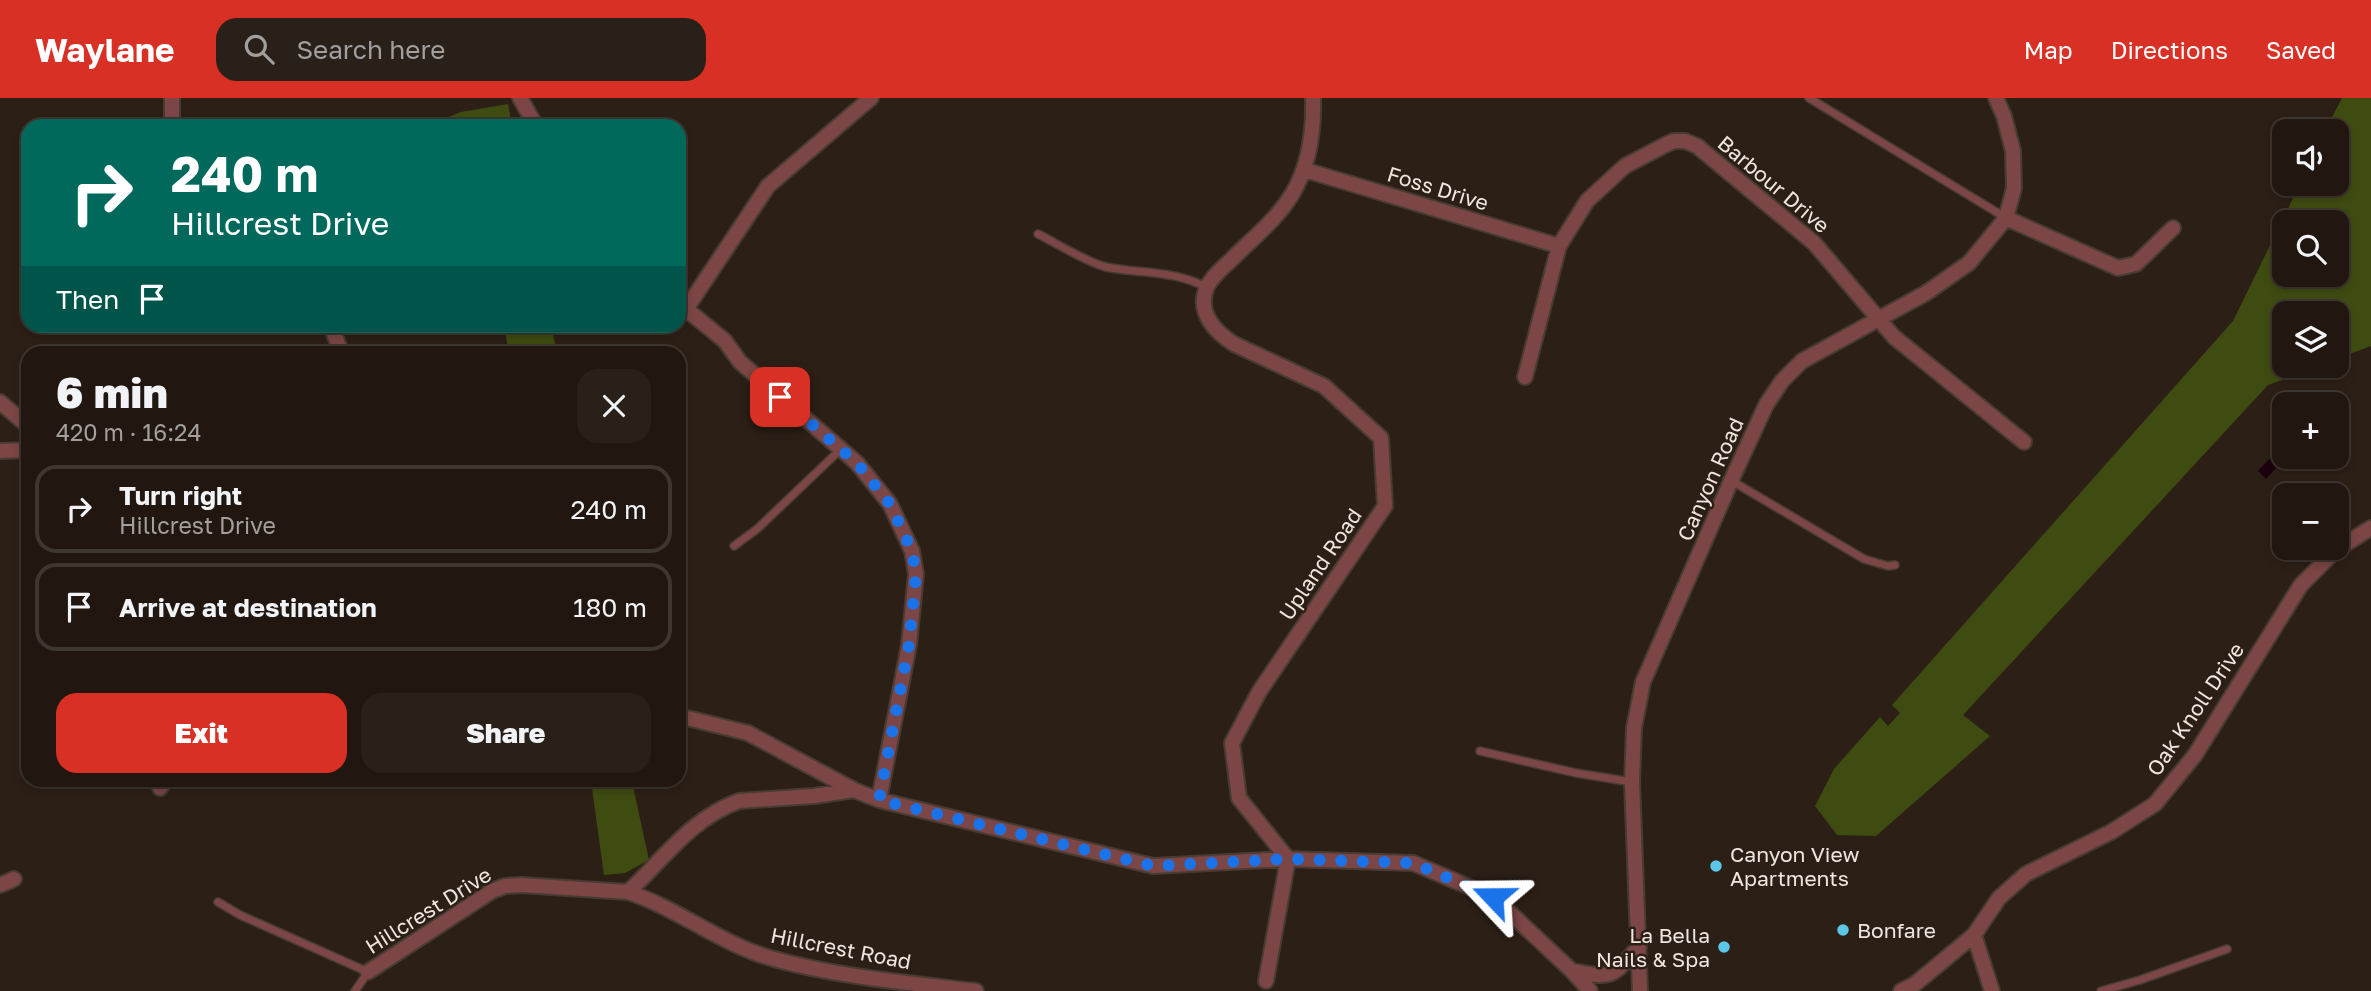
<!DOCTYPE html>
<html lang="en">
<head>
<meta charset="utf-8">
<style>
  body { margin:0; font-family:"Golos Text",sans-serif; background:#292019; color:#f1f3f6; height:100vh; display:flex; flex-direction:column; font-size:26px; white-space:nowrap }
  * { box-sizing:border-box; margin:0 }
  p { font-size:23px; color:#a29f9f }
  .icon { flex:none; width:38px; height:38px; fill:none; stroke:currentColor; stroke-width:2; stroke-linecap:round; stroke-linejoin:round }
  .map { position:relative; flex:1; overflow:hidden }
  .panel { position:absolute; left:21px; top:248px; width:665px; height:441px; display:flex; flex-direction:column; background:#211710; border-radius:21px; box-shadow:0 4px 10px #0003,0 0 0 2px #3e3630 }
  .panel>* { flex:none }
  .guide { position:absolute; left:21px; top:21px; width:665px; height:214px; border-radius:21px; box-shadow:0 4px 10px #0003,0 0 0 2px #3e3630; background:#00695c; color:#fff; overflow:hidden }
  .tools { position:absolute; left:2272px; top:21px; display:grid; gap:14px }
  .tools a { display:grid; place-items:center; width:77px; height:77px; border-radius:14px; background:#211710; box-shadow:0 4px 10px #0003,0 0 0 2px #3e3630; font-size:35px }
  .pin { position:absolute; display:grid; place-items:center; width:60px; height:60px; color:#fff; margin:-30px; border-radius:14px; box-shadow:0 4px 10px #0006 }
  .me { position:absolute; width:77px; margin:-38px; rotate:293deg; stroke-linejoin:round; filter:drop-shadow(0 0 5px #0008) }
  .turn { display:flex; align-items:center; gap:24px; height:147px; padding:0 35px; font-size:32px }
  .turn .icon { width:91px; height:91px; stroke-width:2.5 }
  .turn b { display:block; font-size:49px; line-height:60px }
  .then { display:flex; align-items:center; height:66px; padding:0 35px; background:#0003; gap:14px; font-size:26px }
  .round { display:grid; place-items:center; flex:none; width:74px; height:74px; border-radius:21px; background:#292019 }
  .overview { display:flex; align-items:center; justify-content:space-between; height:119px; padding:0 35px }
  h1 { font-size:42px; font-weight:800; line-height:52px }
  .primary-button { display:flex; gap:14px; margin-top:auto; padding:14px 35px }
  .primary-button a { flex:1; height:80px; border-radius:21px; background:#d93025; color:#fff; font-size:28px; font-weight:800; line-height:80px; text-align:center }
  .primary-button a+a { background:#292019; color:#f1f3f6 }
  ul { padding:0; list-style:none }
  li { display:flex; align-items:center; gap:21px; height:88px; margin:0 14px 10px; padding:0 21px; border:4px solid #3e3630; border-radius:21px }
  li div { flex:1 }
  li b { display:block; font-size:26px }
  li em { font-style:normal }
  header { display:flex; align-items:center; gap:42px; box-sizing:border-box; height:98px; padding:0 35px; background:#d93025; color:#fff }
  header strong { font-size:33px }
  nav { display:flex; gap:38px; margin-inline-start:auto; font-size:24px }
  .search { width:490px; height:63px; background:#292019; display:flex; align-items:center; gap:18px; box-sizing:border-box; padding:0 24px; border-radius:21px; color:#a29f9f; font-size:26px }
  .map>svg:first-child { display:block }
  .green { fill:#3f4c11; fill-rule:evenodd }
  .water { fill:#1b000f }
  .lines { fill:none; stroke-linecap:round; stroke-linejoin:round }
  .lane-casing { stroke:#473b32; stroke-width:10 }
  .street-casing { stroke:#473b32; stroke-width:18 }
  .lane { stroke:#7b4645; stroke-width:7 }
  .street { stroke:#7b4645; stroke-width:14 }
  .route { stroke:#1a73e8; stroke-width:12; stroke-dasharray:0 21.6 }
  .poi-dot { fill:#5cc7e7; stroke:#2c1f16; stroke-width:2.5 }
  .labels { text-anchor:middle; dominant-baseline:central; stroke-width:5; stroke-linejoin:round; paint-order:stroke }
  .street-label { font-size:21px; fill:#efe6e0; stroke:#2c1f16 }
  .poi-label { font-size:21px; fill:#efe6e0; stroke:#2c1f16; text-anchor:start }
</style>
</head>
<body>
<header>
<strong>Waylane</strong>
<div class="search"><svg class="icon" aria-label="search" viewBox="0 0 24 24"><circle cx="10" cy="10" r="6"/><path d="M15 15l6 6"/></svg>Search here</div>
<nav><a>Map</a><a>Directions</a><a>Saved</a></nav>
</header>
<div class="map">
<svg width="2371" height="893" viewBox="0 0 2371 893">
  <rect width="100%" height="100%" fill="#2c1f16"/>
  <path class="green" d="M 2342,0 L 2371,0 L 2371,248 L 2336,261 L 2336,215 L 2284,215 L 2284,268 L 2320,268 L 2268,287 L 1963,617 L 1990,638 L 1876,738 L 1837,737 L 1815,708 L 1834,671 L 1880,619 L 1888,628 L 1900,615 L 1892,607 L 2233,223 L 2300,86 L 2336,86 L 2336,33 L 2325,33 ZM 2284,124 L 2336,124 L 2336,177 L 2284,177 Z
    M 508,6 L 512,28 L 437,28 L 436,24 L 461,14 Z
    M 504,228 L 551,228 L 557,255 L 509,255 Z
    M 591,683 L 628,683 L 633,688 L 649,762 L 625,775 L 604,777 Z"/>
  <path class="water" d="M 2278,352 L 2285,360 L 2266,381 L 2258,373 Z"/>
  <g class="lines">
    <defs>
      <path id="lane" d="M 1809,0 L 2006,120
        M 1038,136 C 1056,145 1088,165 1106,169 C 1141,176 1173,172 1206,189
        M 1732,383 L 1864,461 L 1888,468 L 1895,467
        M 734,448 L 757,431 L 841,351
        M 1480,653 L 1576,675 L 1632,684
        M 218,804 L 240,817 L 368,874 L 355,893
        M 2101,893 L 2140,882 L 2227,851"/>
      <path id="street" d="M 172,0 L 172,28
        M 520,0 L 536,28
        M 871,0 L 768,88 L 686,211 L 725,243 L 740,264 L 857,365 L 890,406 L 912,453 L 916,476 L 909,547 L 879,702
        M 1305,72 L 1559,148
        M 2006,120 L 2118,170 L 2136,166 L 2173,130
        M 331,228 L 342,256
        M 1525,279 L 1559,148 L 1587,103 L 1625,68 L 1665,47 L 1674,43 L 1685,43 L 1697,48 L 1814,145 L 1894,239 L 2024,344
        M 0,304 L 28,328
        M 0,353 L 28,352
        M 679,618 L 748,635 L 854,692 L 879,702 L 1153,768 L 1288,761 L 1413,765 L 1493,799 L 1572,873 L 1590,893
        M 160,690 L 166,682
        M 0,787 L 14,781
        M 628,794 C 679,811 722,847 774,861 C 839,879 909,885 976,893
        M 1974,837 L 1992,893
        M 1572,873 C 1614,881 1611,879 1639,849
        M 368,874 L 492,793 L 505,788 L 521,787 L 628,794 C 665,760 690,721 739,703 L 814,698 L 854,692
        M 1266,883 L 1288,761 L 1239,700 L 1232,645 L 1259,594 L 1385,408 L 1381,340 L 1324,288 L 1234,246 C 1215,234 1196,214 1207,189 C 1212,178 1224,169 1232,161 C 1252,141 1276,122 1291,98 C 1309,69 1314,34 1313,0
        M 1640,893 L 1632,684 L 1634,630 L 1643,584 L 1731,383 L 1766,307 L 1782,283 L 1802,263 L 1926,195 L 1969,165 L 2006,120 L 2014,90 L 2013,53 L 2004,18 L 1996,0
        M 1901,893 L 1915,886 L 1974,837 L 1999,800 L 2026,776 L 2111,734 L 2155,706 L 2195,657 L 2301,487 L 2337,451 L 2371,430"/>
    </defs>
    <use href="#lane" class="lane-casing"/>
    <use href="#street" class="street-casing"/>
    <use href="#lane" class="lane"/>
    <use href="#street" class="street"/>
  </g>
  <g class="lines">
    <path class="route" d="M 780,299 L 857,365 L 890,406 L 912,453 L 916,476 L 909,547 L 879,702 L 1153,768 L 1288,761 L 1413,765 L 1493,799"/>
  </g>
  <g class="poi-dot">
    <circle cx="1716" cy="768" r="7"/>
    <circle cx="1843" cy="832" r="7"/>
    <circle cx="1724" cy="849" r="7"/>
  </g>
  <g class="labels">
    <g class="street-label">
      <text transform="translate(1774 86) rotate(40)">Barbour Drive</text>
      <text transform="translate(1438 90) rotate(17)">Foss Drive</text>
      <text transform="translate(1710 381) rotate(-66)">Canyon Road</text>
      <text transform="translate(1320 466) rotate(-56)">Upland Road</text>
      <text transform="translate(2195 611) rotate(-56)">Oak Knoll Drive</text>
      <text transform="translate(428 812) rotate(-32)">Hillcrest Drive</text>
      <text transform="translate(841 850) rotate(11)">Hillcrest Road</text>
    </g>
    <g class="poi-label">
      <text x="1730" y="756">Canyon View<tspan x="1730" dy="24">Apartments</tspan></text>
      <text x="1857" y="832">Bonfare</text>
      <text x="1710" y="837" text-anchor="end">La Bella<tspan x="1710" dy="24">Nails &amp; Spa</tspan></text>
    </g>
  </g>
</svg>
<div class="tools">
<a><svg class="icon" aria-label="sound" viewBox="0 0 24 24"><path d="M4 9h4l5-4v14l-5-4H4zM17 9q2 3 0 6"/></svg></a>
<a><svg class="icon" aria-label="search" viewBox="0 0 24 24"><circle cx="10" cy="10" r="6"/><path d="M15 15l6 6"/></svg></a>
<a><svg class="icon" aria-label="layers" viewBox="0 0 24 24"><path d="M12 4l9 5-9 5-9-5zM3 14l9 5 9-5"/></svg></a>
<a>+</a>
<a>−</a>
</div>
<div class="pin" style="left:780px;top:299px;background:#d93025"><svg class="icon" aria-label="arrive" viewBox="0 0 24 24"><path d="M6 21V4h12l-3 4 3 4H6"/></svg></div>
<svg class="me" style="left:1493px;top:799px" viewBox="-20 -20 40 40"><path d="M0-17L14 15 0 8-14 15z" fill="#1a73e8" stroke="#fff" stroke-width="4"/></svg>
<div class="guide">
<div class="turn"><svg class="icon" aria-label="right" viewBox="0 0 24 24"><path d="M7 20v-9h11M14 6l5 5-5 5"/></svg><div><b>240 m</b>Hillcrest Drive</div></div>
<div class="then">Then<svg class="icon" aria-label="arrive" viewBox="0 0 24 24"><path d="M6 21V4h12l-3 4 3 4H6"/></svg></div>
</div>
<section class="panel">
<div class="overview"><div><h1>6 min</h1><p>420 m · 16:24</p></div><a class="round"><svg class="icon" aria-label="close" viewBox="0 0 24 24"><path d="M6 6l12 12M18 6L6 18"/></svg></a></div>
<ul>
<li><svg class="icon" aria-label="right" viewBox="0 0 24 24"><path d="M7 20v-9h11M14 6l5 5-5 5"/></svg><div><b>Turn right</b><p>Hillcrest Drive</p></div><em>240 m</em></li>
<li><svg class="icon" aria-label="arrive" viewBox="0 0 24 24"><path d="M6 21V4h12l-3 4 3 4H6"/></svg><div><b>Arrive at destination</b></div><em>180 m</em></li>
</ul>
<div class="primary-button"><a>Exit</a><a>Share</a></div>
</section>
</div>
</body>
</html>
